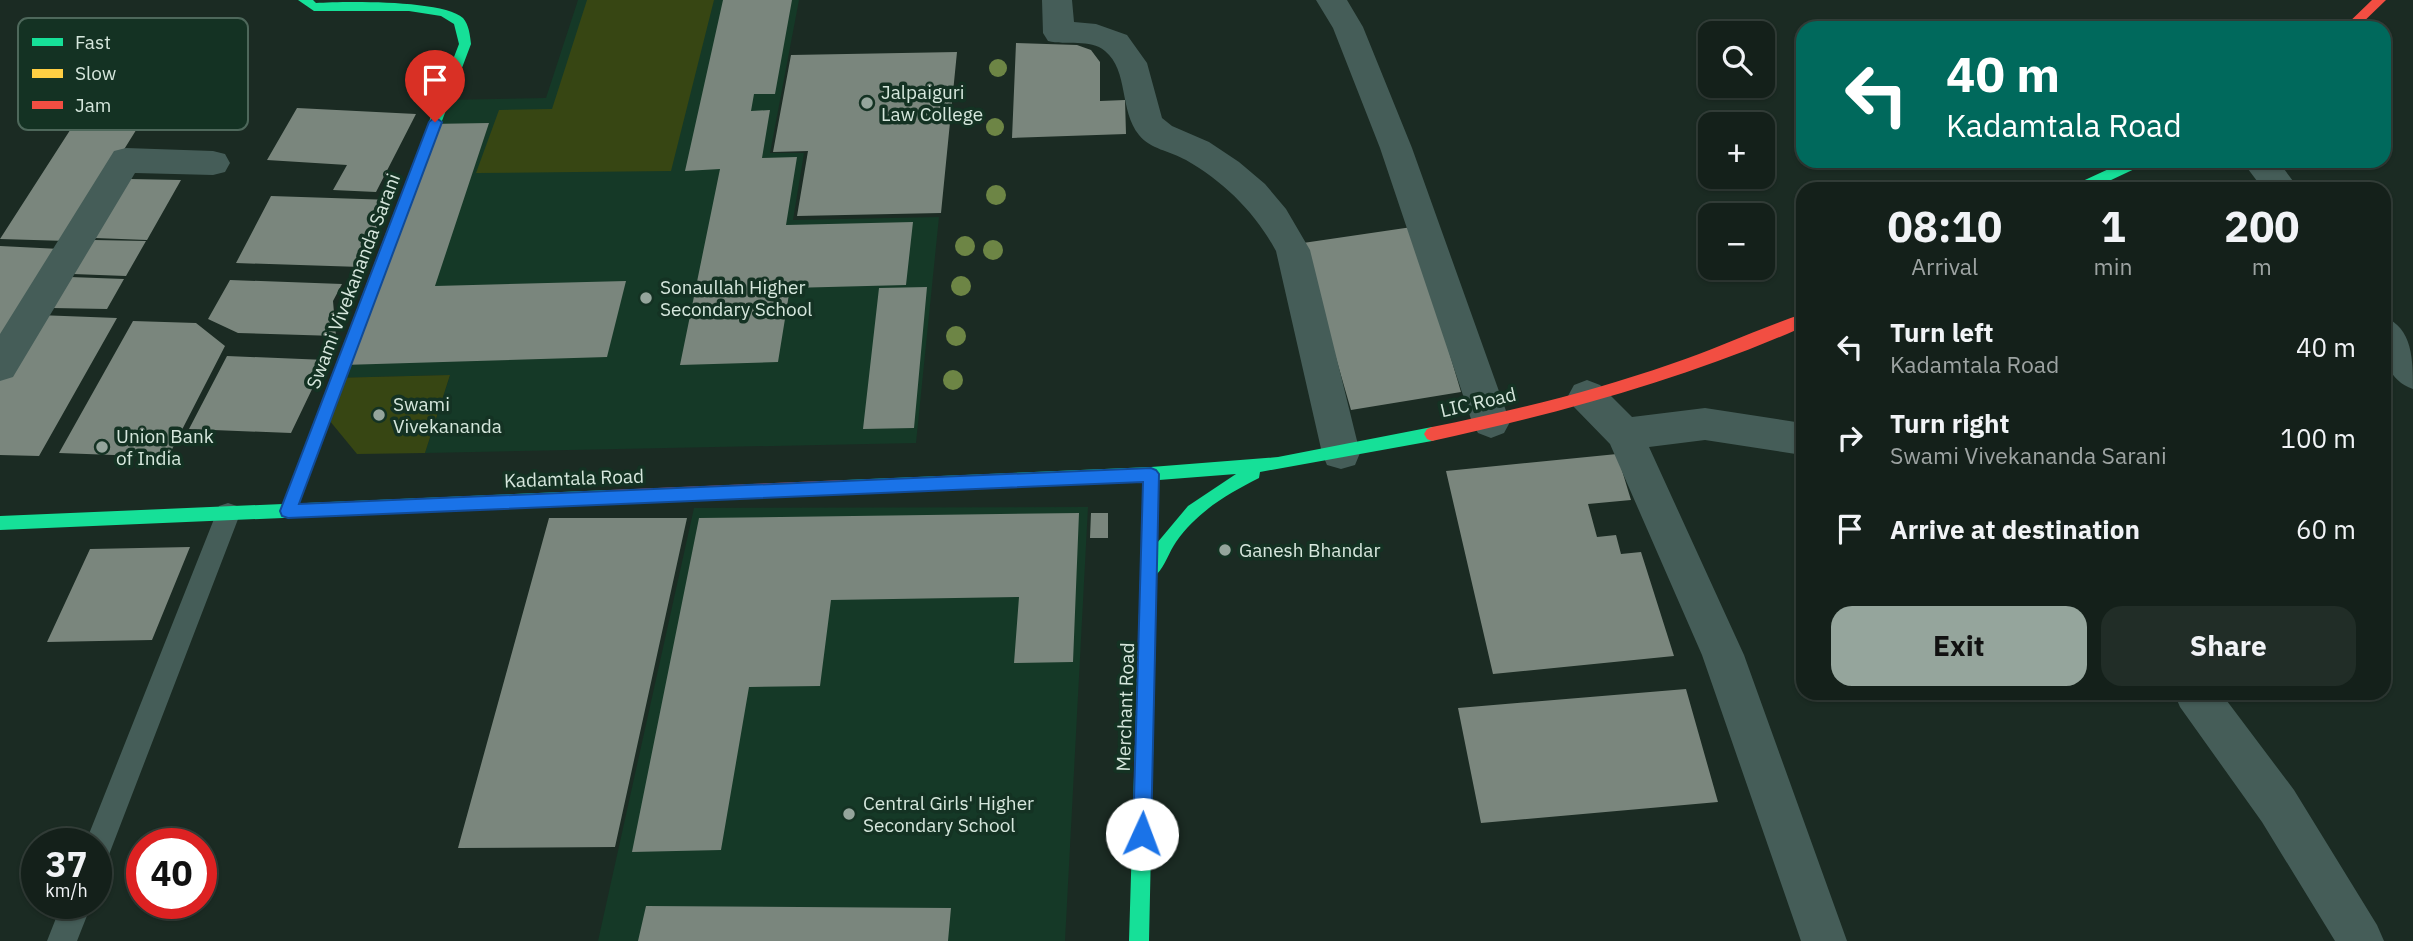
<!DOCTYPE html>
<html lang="en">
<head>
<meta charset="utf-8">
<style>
  body { margin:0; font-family:"IBM Plex Sans",sans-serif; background:#212d27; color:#f1f3f6; height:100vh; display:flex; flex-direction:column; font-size:26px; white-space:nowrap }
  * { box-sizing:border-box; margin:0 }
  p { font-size:23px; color:#9da3a2 }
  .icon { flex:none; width:38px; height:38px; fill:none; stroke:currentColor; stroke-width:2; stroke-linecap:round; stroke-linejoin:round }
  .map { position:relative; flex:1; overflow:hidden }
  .sheet { position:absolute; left:1796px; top:182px; width:595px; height:518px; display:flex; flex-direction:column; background:#14201a; border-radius:21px; box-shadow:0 2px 5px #0004,0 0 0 2px #333e39 }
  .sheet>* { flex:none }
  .guide { position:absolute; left:1796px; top:21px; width:595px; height:147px; border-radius:21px; box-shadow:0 2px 5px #0004,0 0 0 2px #333e39; background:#00695c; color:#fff; overflow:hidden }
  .buttons { position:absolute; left:1698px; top:21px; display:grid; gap:14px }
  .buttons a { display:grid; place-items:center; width:77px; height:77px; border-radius:14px; background:#14201a; box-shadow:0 2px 5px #0004,0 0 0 2px #333e39; font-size:35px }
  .speed { position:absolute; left:21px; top:828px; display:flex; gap:14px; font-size:35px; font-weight:700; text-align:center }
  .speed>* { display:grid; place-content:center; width:91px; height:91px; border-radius:50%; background:#14201a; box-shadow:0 2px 5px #0004,0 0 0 2px #333e39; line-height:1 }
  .speed small { font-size:18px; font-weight:400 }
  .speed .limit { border:10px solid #d22; background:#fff; color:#111 }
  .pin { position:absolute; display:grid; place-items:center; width:60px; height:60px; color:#fff; margin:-72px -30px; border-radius:50% 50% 50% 0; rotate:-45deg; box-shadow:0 0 7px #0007 }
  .pin .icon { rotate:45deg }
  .me { position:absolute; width:77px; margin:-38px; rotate:2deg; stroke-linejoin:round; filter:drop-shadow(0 0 5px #0008) }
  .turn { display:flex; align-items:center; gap:24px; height:147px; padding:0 35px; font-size:32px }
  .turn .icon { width:91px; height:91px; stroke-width:2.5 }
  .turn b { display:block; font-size:49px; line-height:60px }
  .eta { display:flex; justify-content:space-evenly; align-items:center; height:119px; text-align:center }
  .eta b { font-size:42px; font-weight:700; line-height:49px }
  .button { display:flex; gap:14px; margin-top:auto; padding:14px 35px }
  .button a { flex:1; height:80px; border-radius:21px; background:#95a59c; color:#111; font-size:28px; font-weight:700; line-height:80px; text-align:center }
  .button a+a { background:#212d27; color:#f1f3f6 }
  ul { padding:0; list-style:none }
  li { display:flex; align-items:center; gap:21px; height:91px; padding:0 35px }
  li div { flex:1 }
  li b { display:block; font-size:26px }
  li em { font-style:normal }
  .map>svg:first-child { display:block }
  .built { fill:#153927 }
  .green { fill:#374613 }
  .building { fill:#7a867d }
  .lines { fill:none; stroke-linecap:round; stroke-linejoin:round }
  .lane { fill:#455d58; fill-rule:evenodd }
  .street { fill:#455d58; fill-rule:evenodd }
  .fast { fill:#16e098; fill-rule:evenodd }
  .slow { fill:#ffcf43; fill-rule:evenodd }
  .jam { fill:#f24e42; fill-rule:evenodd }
  .tree { fill:#6d8545 }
  .route { fill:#1a73e8; stroke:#114b97; stroke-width:2 }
  .poi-dot { fill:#95a59c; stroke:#143223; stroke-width:2.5 }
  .labels { text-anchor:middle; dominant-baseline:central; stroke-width:7; stroke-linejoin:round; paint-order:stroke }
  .poi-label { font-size:19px; fill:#d6e7dd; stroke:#143223; text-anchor:start }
  .street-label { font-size:19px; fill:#d6e7dd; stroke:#143223 }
  .key { fill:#143223; stroke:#4e685b; stroke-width:2 }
  .key-label { font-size:19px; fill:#d6e7dd }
</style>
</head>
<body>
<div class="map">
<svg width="2413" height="941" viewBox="0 0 2413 941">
  <rect width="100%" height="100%" fill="#1b2b23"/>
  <path class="built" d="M 578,0 L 799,0 L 770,153 L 804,153 L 793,220 L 939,217 L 916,443 L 425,453 L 450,375 L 331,378 L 437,100 L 546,98 Z
    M 1088,507 L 1065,941 L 598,941 L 694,508 Z"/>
  <path class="green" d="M 587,0 L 714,0 L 671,171 L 476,173 L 499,110 L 552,109 Z
    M 450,375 L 425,453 L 357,454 L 320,409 L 331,378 Z"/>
  <path class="building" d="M 723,0 L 792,0 L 775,94 L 754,94 L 751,111 L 770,110 L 762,158 L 797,157 L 786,225 L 913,222 L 906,285 L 790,288 L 778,362 L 680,365 L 720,169 L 685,171 Z
    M 1016,43 L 1077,45 L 1091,50 L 1100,62 L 1100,101 L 1125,100 L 1126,134 L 1012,138 Z
    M 957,52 L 941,213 L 797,216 L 808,151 L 773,152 L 791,55 Z
    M 166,98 L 221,101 L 202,131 L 146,127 Z
    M 297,108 L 416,114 L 376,192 L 333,190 L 347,165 L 267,160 Z
    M 489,123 L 435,286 L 626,281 L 607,357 L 343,365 L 429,124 Z
    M 74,124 L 138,127 L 67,241 L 0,239 Z
    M 130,179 L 181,180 L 147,240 L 95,238 Z
    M 271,196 L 392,200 L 361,267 L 236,263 Z
    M 1412,227 L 1461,392 L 1351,410 L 1303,243 Z
    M 94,240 L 146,241 L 126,276 L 73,274 Z
    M 0,246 L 60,249 L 0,344 Z
    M 70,277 L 124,279 L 107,309 L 52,308 Z
    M 230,280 L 342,284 L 333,301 L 336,336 L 238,333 L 208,319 Z
    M 927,287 L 914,428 L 863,429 L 879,288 Z
    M 38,315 L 117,318 L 39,456 L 0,455 L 0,378 Z
    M 133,321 L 196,323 L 225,346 L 168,457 L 59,453 Z
    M 227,356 L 326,360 L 291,433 L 189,429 Z
    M 1617,454 L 1631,500 L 1588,504 L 1597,537 L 1616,535 L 1621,554 L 1641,552 L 1674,656 L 1493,674 L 1446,471 Z
    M 1079,513 L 1073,662 L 1014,663 L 1019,597 L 831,600 L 820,686 L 749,687 L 721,850 L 632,852 L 699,518 Z
    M 1091,513 L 1108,513 L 1108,538 L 1090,538 Z
    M 549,518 L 687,518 L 615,847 L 458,848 Z
    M 190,547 L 152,640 L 47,642 L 90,549 Z
    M 1686,689 L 1718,802 L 1481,823 L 1458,708 Z
    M 646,906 L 951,908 L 948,941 L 638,941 Z"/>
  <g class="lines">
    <path class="lane" d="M 228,503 L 237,506 L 240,514 L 110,852 L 106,862 L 96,866 L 96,844 L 85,844 L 216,514 L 219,506 Z
      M 62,903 L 92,903 L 77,941 L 47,941 Z"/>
    <path class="street" d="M 1042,0 L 1072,0 L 1074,22 L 1096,24 L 1127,35 L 1147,63 L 1162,118 L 1172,126 L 1209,142 L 1239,162 L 1265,184 L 1286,209 L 1310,250 L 1360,453 L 1355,465 L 1341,469 L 1327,465 L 1322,453 L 1276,251 C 1255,212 1224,182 1186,160 C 1170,151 1150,149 1139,135 C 1119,110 1129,71 1105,51 C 1090,38 1066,46 1048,41 L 1043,33 Z
      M 1316,0 L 1347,0 L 1363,27 L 1412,148 L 1510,422 L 1504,433 L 1491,438 L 1478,433 L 1472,422 L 1380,148 L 1333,28 Z
      M 126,148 L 213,151 L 225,154 L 230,163 L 225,172 L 213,175 L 135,173 L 13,377 L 0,381 L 0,334 L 114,151 Z
      M 2242,161 L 2278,161 L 2299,189 L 2263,189 Z
      M 2384,317 C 2413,328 2413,360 2413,389 C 2382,378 2381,346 2384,317 Z
      M 1587,380 L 1600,385 L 1632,417 L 1705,408 L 1802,423 L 1802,455 L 1705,440 L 1649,447 L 1744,655 L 1847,941 L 1801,941 L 1702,655 L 1610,444 L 1574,407 L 1568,396 L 1574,385 Z
      M 2174,693 L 2221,693 L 2294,790 L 2377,925 L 2384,941 L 2335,941 L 2262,822 L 2180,707 Z"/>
    <path class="fast" d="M 298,0 L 313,0 L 316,3 C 346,1 444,0 463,18 C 469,25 470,35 471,44 L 400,232 L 390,232 L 388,228 L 459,44 L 454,24 L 441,16 L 409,11 L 314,11 Z
      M 2126,161 L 2145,161 L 2143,165 L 2092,189 L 2072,189 L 2074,185 Z
      M 1432,427 L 1437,429 L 1440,434 L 1437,439 L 1432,441 L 1260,472 L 1259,478 C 1227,494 1197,512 1176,542 C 1169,552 1165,566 1157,574 L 1149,941 L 1129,941 L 1143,481 L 846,494 L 840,492 L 838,487 L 840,482 L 846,480 L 1151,467 L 1278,457 ZM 1236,474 L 1188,506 L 1157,543 L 1159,480 Z
      M 610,490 L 616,492 L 618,497 L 616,502 L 610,504 L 0,530 L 0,516 Z"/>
    <path class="slow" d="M 395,223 L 402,228 L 296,511 L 294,516 L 288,518 L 282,516 L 280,511 L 388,228 Z"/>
    <path class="jam" d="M 2372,0 L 2386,0 L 2357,28 L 2343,28 Z
      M 1802,314 L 1802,326 L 1796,330 C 1679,381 1556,414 1432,441 L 1427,439 L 1424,434 L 1427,429 L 1432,427 C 1513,411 1593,391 1671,364 C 1715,349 1758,329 1802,314 Z
      M 846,480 L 852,482 L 854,487 L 852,492 L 846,494 L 610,504 L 604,502 L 602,497 L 604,492 L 610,490 Z"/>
  </g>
  <g class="tree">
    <circle cx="998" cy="68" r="9"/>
    <circle cx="995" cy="127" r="9"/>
    <circle cx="996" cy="195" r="10"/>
    <circle cx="965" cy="246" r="10"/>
    <circle cx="993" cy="250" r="10"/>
    <circle cx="961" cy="286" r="10"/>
    <circle cx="956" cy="336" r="10"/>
    <circle cx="953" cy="380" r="10"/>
  </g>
  <path class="route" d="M 435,117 L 442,122 L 299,504 L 1151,468 L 1156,470 L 1159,474 L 1151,834 L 1149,841 L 1142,844 L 1136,841 L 1133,834 L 1143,482 L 288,518 L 282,516 L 280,511 L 429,122 Z"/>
  <g class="poi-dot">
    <circle cx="867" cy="103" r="7"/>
    <circle cx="646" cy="298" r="7"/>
    <circle cx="379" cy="415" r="7"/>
    <circle cx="102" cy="447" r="7"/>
    <circle cx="1225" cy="550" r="7"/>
    <circle cx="849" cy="814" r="7"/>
  </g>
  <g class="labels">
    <g class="poi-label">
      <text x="881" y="92">Jalpaiguri<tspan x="881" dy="22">Law College</tspan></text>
      <text x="660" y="287">Sonaullah Higher<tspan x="660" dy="22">Secondary School</tspan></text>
      <text x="393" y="404">Swami<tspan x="393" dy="22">Vivekananda</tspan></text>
      <text x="116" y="436">Union Bank<tspan x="116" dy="22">of India</tspan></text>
      <text x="1239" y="550">Ganesh Bhandar</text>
      <text x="863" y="803">Central Girls' Higher<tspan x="863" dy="22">Secondary School</tspan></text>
    </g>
    <g class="street-label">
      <text transform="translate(353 281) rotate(-69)">Swami Vivekananda Sarani</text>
      <text transform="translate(1478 402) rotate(-13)">LIC Road</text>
      <text transform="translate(574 478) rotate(-2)">Kadamtala Road</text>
      <text transform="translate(1125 707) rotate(-88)">Merchant Road</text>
    </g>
  </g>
  <rect x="18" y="18" width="230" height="112" rx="10" class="key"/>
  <rect x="32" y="38" width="31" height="8" fill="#16e098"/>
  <rect x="32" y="69" width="31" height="9" fill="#ffcf43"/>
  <rect x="32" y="101" width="31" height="8" fill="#f24e42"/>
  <g class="key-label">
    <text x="75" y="49">Fast</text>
    <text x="75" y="80">Slow</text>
    <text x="75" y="112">Jam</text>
  </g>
</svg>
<div class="buttons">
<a><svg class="icon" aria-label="search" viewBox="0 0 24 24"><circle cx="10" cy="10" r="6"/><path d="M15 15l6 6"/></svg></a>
<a>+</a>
<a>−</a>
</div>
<div class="speed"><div>37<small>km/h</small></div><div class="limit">40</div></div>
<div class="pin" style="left:435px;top:122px;background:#d93025"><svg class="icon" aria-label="arrive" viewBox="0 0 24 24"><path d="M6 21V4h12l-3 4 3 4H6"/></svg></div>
<svg class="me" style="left:1142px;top:834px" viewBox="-20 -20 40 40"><circle r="19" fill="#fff"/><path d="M0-13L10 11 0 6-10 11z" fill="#1a73e8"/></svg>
<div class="guide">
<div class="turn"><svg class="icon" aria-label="left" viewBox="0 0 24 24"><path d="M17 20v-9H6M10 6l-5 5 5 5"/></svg><div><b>40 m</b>Kadamtala Road</div></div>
</div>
<section class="sheet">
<div class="eta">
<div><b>08:10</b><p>Arrival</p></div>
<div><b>1</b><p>min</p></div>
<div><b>200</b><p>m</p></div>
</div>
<ul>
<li><svg class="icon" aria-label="left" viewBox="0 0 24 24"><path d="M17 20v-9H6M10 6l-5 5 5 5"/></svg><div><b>Turn left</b><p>Kadamtala Road</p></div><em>40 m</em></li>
<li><svg class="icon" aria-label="right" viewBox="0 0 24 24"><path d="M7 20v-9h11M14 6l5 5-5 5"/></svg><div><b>Turn right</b><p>Swami Vivekananda Sarani</p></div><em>100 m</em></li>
<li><svg class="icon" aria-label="arrive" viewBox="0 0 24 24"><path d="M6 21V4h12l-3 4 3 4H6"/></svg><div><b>Arrive at destination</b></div><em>60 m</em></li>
</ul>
<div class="button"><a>Exit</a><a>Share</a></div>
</section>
</div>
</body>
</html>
